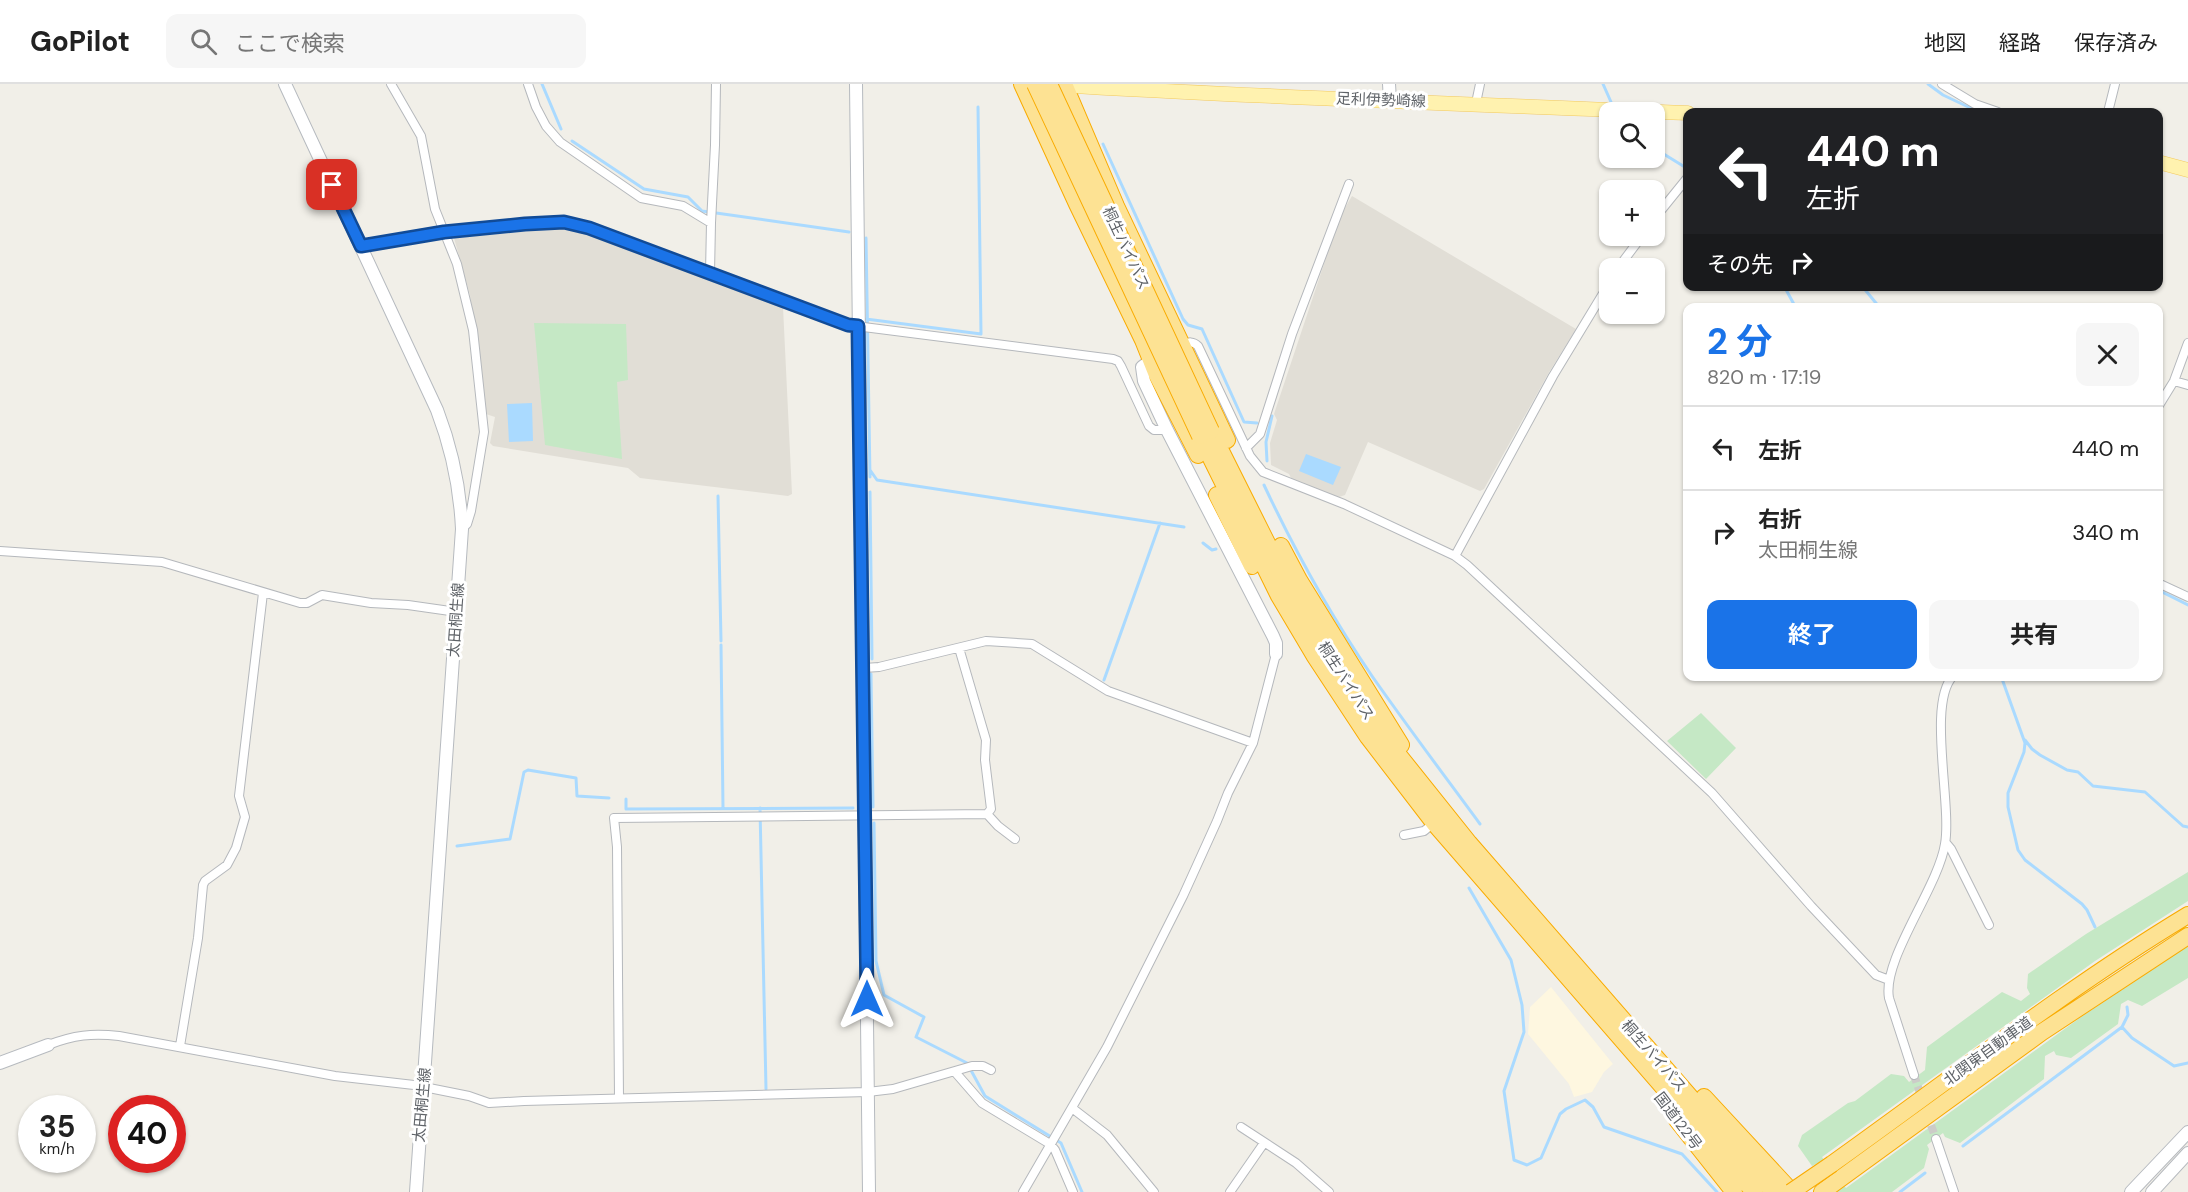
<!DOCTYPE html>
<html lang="ja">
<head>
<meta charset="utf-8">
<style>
  body { margin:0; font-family:"DM Sans","Noto Sans JP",sans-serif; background:#f6f6f6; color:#222; height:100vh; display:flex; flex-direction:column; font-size:22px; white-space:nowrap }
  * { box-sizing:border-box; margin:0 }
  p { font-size:20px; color:#767676 }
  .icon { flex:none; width:33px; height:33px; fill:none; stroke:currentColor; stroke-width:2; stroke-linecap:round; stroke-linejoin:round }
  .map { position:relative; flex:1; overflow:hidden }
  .side { position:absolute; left:1683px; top:219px; width:480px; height:378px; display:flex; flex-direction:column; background:#fff; border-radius:12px; box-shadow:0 2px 4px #0004 }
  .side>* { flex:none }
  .guide { position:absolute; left:1683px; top:24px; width:480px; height:183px; border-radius:12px; box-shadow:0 2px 4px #0004; background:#202124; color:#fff; overflow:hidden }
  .controls { position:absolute; left:1599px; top:18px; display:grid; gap:12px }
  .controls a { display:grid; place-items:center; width:66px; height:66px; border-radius:12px; background:#fff; box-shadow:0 2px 4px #0004; font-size:30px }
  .speed { position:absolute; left:18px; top:1011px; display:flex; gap:12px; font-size:30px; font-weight:700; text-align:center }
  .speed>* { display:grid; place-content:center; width:78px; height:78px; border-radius:50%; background:#fff; box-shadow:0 2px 4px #0004; line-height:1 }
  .speed small { font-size:15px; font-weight:400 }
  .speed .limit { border:9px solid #d22; background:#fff; color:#111 }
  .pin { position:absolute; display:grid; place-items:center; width:51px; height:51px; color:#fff; margin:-26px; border-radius:12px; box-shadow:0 3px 9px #0006 }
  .me { position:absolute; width:66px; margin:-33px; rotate:0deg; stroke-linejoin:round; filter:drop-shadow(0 0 4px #0008) }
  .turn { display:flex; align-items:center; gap:21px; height:126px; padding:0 24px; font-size:27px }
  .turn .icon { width:78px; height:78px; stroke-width:2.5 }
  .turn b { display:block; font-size:42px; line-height:51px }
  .then { display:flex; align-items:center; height:57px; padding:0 24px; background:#0003; gap:12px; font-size:22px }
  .round { display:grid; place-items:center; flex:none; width:63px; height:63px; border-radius:12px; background:#f6f6f6 }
  .summary { display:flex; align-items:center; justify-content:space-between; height:102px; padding:0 24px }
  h1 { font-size:36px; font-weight:700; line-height:45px; color:#1a73e8 }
  .cta { display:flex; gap:12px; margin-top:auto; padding:12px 24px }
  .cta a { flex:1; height:69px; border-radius:12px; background:#1a73e8; color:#fff; font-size:24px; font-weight:700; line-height:69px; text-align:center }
  .cta a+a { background:#f6f6f6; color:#222 }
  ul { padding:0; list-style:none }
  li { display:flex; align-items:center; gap:18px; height:84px; padding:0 24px; border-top:2px solid #e0e0e0 }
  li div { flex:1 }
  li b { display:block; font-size:22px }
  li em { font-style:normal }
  header { display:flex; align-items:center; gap:36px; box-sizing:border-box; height:84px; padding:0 30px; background:#fff; border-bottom:2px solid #e0e0e0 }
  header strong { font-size:28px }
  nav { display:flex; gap:33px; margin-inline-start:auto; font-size:21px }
  .search { width:420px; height:54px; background:#f6f6f6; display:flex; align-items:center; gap:15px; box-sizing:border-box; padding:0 21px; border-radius:12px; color:#767676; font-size:22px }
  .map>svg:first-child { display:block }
  .commercial { fill:#fef7e0 }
  .education { fill:#e1ded6 }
  .green { fill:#c5e8c5 }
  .water { fill:#aadaff }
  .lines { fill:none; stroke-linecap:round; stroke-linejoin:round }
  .stream { stroke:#aadaff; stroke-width:3 }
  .street-tunnel { stroke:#ccccc8; stroke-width:8; stroke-dasharray:8 4; stroke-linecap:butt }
  .street-casing { stroke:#b5b8bc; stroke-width:10 }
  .secondary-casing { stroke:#b6babf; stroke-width:14 }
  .primary-casing { stroke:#f2c960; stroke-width:15 }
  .highway-casing { stroke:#f9ab00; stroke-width:18 }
  .street { stroke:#fff; stroke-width:8 }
  .secondary { stroke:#fff; stroke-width:12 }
  .primary { stroke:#fff2af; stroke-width:14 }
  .highway { stroke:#fde293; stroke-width:16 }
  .highway-bridge-casing { stroke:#f9ab00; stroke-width:18; stroke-linecap:butt }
  .highway-bridge { stroke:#fde293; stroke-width:16 }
  .route-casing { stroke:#114b97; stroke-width:15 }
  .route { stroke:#1a73e8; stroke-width:10 }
  .labels { text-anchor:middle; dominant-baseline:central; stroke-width:6; stroke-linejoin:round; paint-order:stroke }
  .street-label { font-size:15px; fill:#5f6368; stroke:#fff }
</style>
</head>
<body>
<header>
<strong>GoPilot</strong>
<div class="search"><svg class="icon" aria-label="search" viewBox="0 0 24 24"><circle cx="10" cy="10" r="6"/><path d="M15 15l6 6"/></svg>ここで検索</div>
<nav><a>地図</a><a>経路</a><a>保存済み</a></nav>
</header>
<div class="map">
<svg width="2188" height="1108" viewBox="0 0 2188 1108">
  <rect width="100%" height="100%" fill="#f1efe8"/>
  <path class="commercial" d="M 1551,903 L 1613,980 L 1604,988 L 1592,1008 L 1574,1013 L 1569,1000 L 1528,950 L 1530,923 Z"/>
  <path class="education" d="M 1352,112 L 1576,245 L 1548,290 L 1484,405 L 1480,407 L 1368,358 L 1345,411 L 1339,413 L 1292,396 L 1289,390 L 1271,381 L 1270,359 L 1277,336 L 1274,330 L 1340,132 Z
    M 564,144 L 586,148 L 613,158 L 783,223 L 792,410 L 788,412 L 640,394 L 628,384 L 493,362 L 490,359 L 495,333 L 486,330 L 470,211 L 454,154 Z"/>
  <path class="green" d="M 534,239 L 626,240 L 628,296 L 617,298 L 622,375 L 545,361 Z
    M 1701,629 L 1736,664 L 1706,695 L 1667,657 Z
    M 2188,788 L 2188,817 L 2095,877 L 1822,1073 L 1824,1076 L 1812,1082 L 1798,1062 L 1802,1051 L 1848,1019 L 1855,1017 L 1891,990 L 1904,992 L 1909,998 L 1925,986 L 1927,963 L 2002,908 L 2021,917 L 2030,910 L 2027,904 L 2028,890 L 2086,850 Z
    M 2188,862 L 2188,894 L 2142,922 L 2128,916 L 2121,920 L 2118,940 L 2071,974 L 2056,971 L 2054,967 L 2045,972 L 2044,995 L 1960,1059 L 1945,1053 L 1943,1049 L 1927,1061 L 1929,1065 L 1924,1084 L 1892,1108 L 1836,1108 L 1844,1102 L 1846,1104 L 2081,933 Z"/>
  <path class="water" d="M 532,319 L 533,357 L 509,358 L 507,320 Z
    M 1306,370 L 1341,383 L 1333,401 L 1299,387 Z"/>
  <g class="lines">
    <path class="stream" d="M 542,0 L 561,45
      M 1603,0 L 1611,18
      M 1928,0 L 1943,11 L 1979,28
      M 572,57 L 644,105 L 688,113 L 702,127 L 849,148
      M 1103,60 L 1183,235 L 1188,241 L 1202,245 L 1244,338 L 1257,339
      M 1654,64 L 1688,85
      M 866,154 L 870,393
      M 1784,202 L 1796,224
      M 1862,202 L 1880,224
      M 866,235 L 981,250 L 978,23
      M 1267,377 L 1266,358 L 1272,332
      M 870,386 L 877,396 L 1184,443
      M 1264,401 C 1295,467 1331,532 1372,592 C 1407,642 1444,691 1480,740
      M 870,408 L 872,575
      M 718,412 L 721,557
      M 1203,459 L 1212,466 L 1216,465
      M 2158,506 L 2188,521
      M 721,561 L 723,724
      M 871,590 L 873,723
      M 2001,592 L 2025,659 L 2024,668 L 2008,709 L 2008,723 L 2018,766 L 2025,776 L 2082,820 L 2087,826 L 2095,843
      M 1104,596 L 1160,439
      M 2025,656 L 2032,665 L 2040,671 L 2067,686 L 2078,688 L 2093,702 L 2145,708 L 2183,742 L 2188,743
      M 626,715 L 626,725 L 853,724
      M 760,724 L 766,1005
      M 874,739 L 876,877 L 884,911 L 924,933 L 916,953 L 967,979 L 985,1012 L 1061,1059 L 1082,1108
      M 457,762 L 510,755 L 524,688 L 528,686 L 576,694 L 577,712 L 609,714
      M 1469,804 L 1511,876 L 1522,921 L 1524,948 L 1504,1007 L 1514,1076 L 1527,1081 L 1541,1074 L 1560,1030 L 1566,1025 L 1585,1016 L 1593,1023 L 1604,1043 L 1682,1070 L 1717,1108
      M 2122,943 L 2132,954 L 2174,982 L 2188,979
      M 1963,1062 L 2122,943 L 2128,931 L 2127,923
      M 1900,1108 L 1925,1089"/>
    <path class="street-tunnel" d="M 1914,991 L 1922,1015
      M 1927,1030 L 1936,1055"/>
    <defs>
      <path id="street" d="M 391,0 L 421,52 L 435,125 L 457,180 L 473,246 L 484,348 L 471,427 L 467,440 L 462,445
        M 528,0 L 536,23 L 546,42 L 560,58 L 641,114 L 683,122 L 711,139 L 710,189
        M 1942,0 L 1975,20 L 1998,28
        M 1476,19 L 1480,0
        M 2108,28 L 2115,0
        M 1654,135 L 1688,93
        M 711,139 L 715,61 L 716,0
        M 361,162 C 405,154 449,148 494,144 C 521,141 549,136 576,140 L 848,241 L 1113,275 L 1118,277 L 1121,282 L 1149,342 L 1154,346 L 1167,346
        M 1618,184 L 1642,152
        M 1182,260 C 1189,258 1193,257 1198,262 L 1250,372 L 1263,388 L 1344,420 L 1455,472 L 1467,481 L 1712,709 L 1811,822 L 1876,891 L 1889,896
        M 2174,297 L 2188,301
        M 2158,323 L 2174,297 L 2188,259
        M 1246,364 L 1260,350 L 1292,250 L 1349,100
        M 0,467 L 162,478 L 300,519 L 307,519 L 322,511 L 371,519 L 408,521 L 457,528
        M 1455,472 L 1553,292 L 1610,198
        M 2158,499 L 2188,513
        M 959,564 L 986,656 L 985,676 L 991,725 L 987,730 L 998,742 L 1015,755
        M 864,584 L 879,583 L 986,557 L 1032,560 L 1108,607 L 1253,659
        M 1404,751 L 1424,747 L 1434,739
        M 1946,759 L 1951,765 L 1989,841
        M 48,961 C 74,951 92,949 119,952 L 335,992 L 414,1001 L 469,1012 L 489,1019 L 524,1017 L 868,1008 L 893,1005 L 972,982 L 983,982 L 991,986
        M 180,962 L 198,854 L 203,801 L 205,797 L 227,781 L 236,764 L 245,733 L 239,712 L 263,509
        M 955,988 L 982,1019 L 1050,1060 L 1055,1066 L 1073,1108
        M 1914,991 L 1889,914 C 1882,875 1938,804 1945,760 C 1952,720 1927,619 1953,592
        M 619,1014 L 617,763 L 614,734 L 987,730
        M 1072,1024 L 1107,1051 L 1154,1108
        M 1241,1043 L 1296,1079 L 1329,1108
        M 1936,1055 L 1954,1108
        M 1023,1108 L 1107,963 L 1183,812 L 1217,737 L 1228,709 L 1253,659 L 1276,570
        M 1230,1108 L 1264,1059"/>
      <path id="secondary" d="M 285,0 L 437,326 C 452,365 460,403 462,445 L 416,1108
        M 856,0 L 869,1108
        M 1389,0 L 1390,16
        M 1157,272 L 1142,283 L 1144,297 L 1167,346 L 1273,552 L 1276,559 L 1276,570
        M 0,979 L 48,961
        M 2131,1108 L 2188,1048
        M 2152,1108 L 2188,1069"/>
      <path id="primary" d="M 1057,1 C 1267,14 1478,20 1688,29
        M 2158,78 L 2188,86"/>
      <path id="highway" d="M 1022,0 L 1077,120 L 1143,256 L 1157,291 L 1198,371
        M 1064,0 L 1116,122 L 1227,356
        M 1211,347 L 1289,503 L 1324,563 L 1377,644 L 1469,759 L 1773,1108
        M 1200,352 L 1279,512 L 1314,571 L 1368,653 L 1434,739 L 1754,1108
        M 1217,411 L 1252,482
        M 1281,462 L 1299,496 L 1401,661
        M 1704,1013 L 1792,1108
        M 1677,1036 L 1734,1108
        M 1832,1080 C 1950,996 2064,906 2188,831
        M 1822,1108 L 2042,948 L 2188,852"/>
    </defs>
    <use href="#street" class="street-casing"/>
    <use href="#secondary" class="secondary-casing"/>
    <use href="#primary" class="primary-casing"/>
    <use href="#highway" class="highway-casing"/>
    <use href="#street" class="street"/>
    <use href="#secondary" class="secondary"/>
    <use href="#primary" class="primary"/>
    <use href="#highway" class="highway"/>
    <defs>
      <path id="highway-bridge" d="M 1035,0 L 1200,352
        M 1049,0 L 1211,347
        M 1791,1108 L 1832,1080"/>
    </defs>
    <use href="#highway-bridge" class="highway-bridge-casing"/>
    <use href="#highway-bridge" class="highway-bridge"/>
  </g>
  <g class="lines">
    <defs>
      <path id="route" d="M 332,101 L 361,162 L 444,148 L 525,140 L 564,138 L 589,144 L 848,241 L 858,242 L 867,915"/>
    </defs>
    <use href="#route" class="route-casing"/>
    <use href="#route" class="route"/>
  </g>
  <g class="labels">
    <g class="street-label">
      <text transform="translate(1381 16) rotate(2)">足利伊勢崎線</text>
      <text transform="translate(1126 164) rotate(65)">桐生バイパス</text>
      <text transform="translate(456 536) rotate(-86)">太田桐生線</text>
      <text transform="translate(1346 597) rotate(57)">桐生バイパス</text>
      <text transform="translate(1988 967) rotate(-36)">北関東自動車道</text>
      <text transform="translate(1654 972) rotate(49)">桐生バイパス</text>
      <text transform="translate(422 1021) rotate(-85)">太田桐生線</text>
      <text transform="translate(1678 1037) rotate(53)">国道122号</text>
    </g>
  </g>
</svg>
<div class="controls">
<a><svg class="icon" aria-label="search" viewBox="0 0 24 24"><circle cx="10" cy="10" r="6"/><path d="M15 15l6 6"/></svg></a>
<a>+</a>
<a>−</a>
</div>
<div class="speed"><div>35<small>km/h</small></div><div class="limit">40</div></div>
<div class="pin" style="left:332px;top:101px;background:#d93025"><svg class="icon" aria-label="arrive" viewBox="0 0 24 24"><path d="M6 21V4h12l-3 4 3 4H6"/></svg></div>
<svg class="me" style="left:867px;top:915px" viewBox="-20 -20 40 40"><path d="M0-17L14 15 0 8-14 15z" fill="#1a73e8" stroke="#fff" stroke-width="4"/></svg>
<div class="guide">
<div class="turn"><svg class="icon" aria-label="left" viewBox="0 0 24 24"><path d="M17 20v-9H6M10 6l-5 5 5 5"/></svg><div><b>440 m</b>左折</div></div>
<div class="then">その先<svg class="icon" aria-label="right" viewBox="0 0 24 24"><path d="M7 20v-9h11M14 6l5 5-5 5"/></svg></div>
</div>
<section class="side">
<div class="summary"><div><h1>2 分</h1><p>820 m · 17:19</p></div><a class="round"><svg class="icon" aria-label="close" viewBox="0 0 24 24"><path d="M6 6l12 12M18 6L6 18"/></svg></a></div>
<ul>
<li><svg class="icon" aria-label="left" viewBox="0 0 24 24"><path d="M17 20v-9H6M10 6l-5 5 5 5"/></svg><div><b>左折</b></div><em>440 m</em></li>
<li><svg class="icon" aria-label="right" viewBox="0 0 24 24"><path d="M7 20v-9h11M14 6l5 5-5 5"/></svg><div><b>右折</b><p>太田桐生線</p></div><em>340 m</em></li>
</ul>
<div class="cta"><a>終了</a><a>共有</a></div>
</section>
</div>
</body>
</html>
